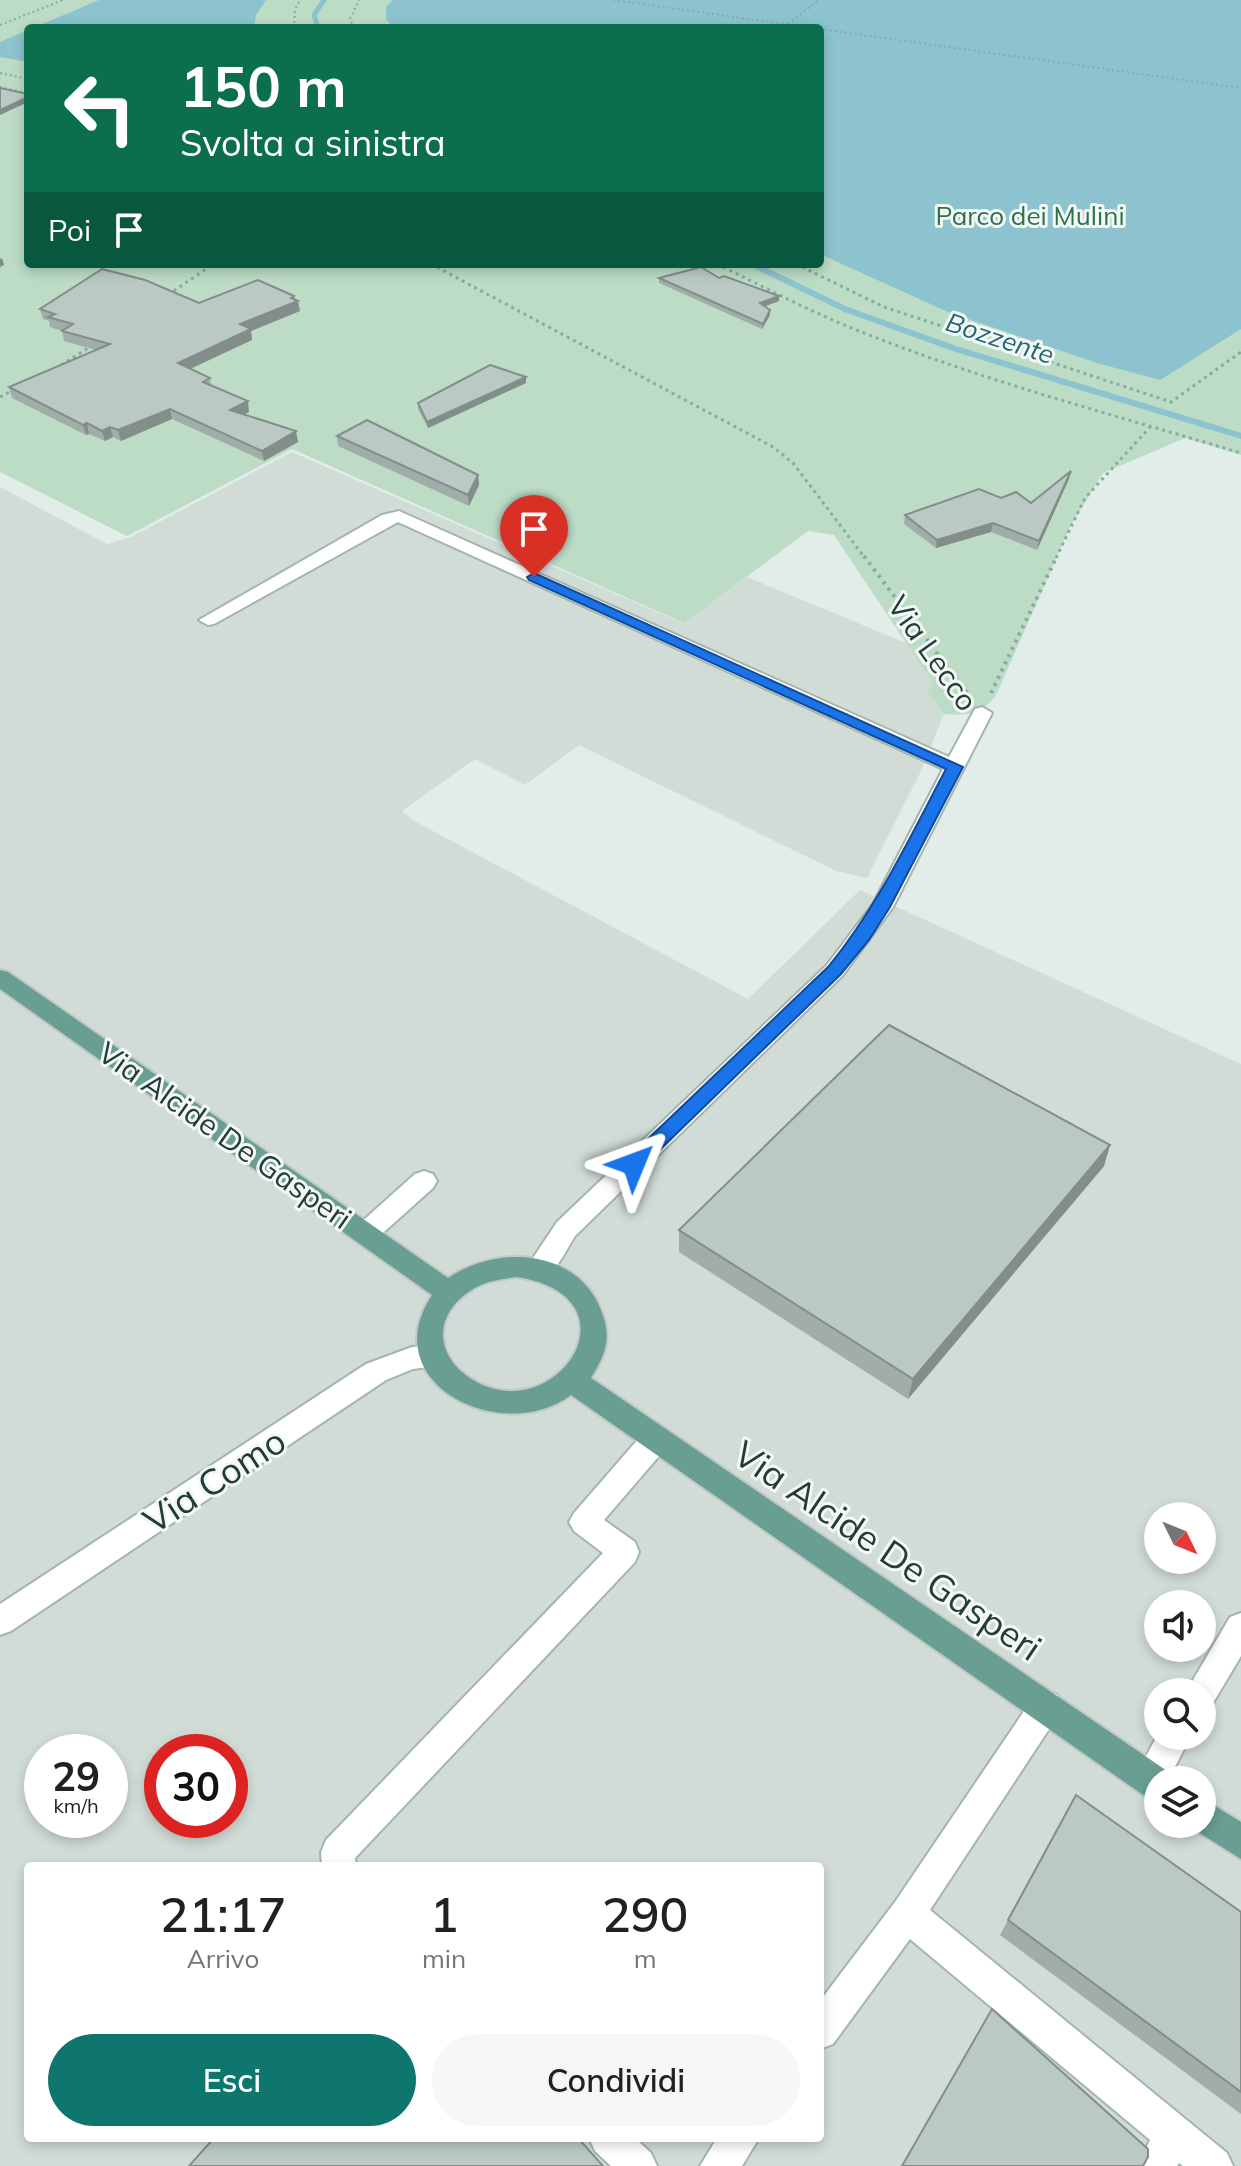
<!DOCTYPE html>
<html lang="it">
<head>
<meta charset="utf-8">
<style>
  body { margin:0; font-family:Mulish,sans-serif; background:#f6f6f6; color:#202124; height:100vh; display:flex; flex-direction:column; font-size:30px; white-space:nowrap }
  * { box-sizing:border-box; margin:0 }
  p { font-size:26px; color:#757577 }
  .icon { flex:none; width:44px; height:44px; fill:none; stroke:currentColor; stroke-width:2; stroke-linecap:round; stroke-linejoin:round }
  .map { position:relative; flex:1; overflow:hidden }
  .side { position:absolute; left:24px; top:1862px; width:800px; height:280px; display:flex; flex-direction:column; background:#fff; border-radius:8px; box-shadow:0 4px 12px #0003 }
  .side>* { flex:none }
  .top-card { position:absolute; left:24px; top:24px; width:800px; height:244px; border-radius:8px; box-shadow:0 4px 12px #0003; background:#0b6e4f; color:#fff; overflow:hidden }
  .needle { width:52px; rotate:133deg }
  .fabs { position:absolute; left:1144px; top:1502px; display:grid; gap:16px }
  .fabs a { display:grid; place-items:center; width:72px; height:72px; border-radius:50%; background:#fff; box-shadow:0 4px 12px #0003; font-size:40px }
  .speed { position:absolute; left:24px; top:1734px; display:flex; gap:16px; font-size:40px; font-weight:700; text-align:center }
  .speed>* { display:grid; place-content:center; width:104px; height:104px; border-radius:50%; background:#fff; box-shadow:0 4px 12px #0003; line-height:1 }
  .speed small { font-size:20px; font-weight:400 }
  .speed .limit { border:12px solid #d22; background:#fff; color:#111 }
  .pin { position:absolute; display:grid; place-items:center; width:68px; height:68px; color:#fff; margin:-82px -34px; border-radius:50% 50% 50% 0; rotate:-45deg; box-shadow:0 0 8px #0007 }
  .pin .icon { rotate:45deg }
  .me { position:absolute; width:88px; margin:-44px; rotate:46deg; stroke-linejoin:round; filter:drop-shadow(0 0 6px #0008) }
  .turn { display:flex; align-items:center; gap:28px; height:168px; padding:0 24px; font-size:36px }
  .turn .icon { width:104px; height:104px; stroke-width:2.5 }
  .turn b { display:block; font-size:56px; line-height:68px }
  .then { display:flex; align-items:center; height:76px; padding:0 24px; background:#0003; gap:16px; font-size:30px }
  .eta { display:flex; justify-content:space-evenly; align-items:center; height:136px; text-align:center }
  .eta b { font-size:48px; font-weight:600; line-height:56px }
  .primary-button { display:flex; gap:16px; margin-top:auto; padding:16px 24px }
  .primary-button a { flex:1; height:92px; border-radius:48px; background:#0f766e; color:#fff; font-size:32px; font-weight:600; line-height:92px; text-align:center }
  .primary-button a+a { background:#f6f6f6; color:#202124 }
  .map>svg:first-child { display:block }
  .built { fill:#d1dcd7; fill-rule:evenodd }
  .green { fill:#bcdcc6; fill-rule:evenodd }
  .water { fill:#8dc3ce }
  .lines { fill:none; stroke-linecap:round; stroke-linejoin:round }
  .stream-far1 { stroke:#8dc3ce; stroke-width:5 }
  .stream { stroke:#8dc3ce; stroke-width:6 }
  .minor-casing { stroke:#a5b4af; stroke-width:4 }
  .major-casing { stroke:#c1c8c7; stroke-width:4 }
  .path-far2 { stroke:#84aea2; stroke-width:2; stroke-dasharray:2 3; stroke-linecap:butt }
  .path-far1 { stroke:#84aea2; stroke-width:3; stroke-dasharray:3 4; stroke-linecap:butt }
  .path { stroke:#84aea2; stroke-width:4; stroke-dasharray:3 5; stroke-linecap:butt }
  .minor { fill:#fff; fill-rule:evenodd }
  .major { fill:#699f92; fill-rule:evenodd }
  .wall { fill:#a1ada9 }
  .shaded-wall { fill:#838d89 }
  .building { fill:#bbc9c4; stroke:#838d89; stroke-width:2 }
  .route { fill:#1a73e8; stroke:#114b97; stroke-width:2 }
  .labels { text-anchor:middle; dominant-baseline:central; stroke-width:6; stroke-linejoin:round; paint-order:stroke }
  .far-park-label { font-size:26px; fill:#2f714a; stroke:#f3f8f6 }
  .far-water-label { font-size:26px; font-style:italic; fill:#206575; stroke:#f3f8f6 }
  .street-label { font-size:30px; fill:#233c36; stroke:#f3f8f6 }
  .near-street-label { font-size:36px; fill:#233c36; stroke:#f3f8f6 }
</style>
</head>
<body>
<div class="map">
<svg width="1241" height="2166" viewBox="0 0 1241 2166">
  <rect width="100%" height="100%" fill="#e2ece8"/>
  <path class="built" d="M 292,452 L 682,623 L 747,577 L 906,643 L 949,701 L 921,771 L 867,878 L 836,871 L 579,745 L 525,785 L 475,759 L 402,811 L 414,821 L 748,999 L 860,890 L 1241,1064 L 1241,2166 L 0,2166 L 0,487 L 107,544 L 131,537 ZM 1158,1516 L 1202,1516 L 1202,1560 L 1158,1560 ZM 1158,1604 L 1202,1604 L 1202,1648 L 1158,1648 ZM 1158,1692 L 1202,1692 L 1202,1736 L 1158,1736 ZM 42,1752 L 110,1752 L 110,1820 L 42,1820 ZM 162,1752 L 230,1752 L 230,1820 L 162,1820 ZM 1158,1780 L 1202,1780 L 1202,1824 L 1158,1824 ZM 28,1866 L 820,1866 L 820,2138 L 28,2138 Z"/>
  <path class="green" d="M 0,0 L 1241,0 L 1241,455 L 1185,438 L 1103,473 L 1070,527 L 998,691 C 985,715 968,716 944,714 L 927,691 L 933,683 L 834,535 L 808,531 L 684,623 L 292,449 L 127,536 L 0,472 ZM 28,28 L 820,28 L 820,264 L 28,264 Z"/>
  <path class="water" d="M 99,0 L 266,0 L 256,15 L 254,28 L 33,28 Z
    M 393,0 L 1241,0 L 1241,329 L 1160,380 L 1097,363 L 948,312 L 820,254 L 820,28 L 394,28 L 386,19 L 386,7 Z
    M 28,30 L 28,62 L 0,57 L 0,42 Z"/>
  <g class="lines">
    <path class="stream-far1" d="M 318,28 L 314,15 L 324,0"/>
    <path class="stream" d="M 752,264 L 845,309 L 953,348 L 1241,436"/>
    <defs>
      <path id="minor" d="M 399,511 L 949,757 L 975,709 L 982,707 L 992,713 L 893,907 L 843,975 L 575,1236 C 564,1253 552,1285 529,1277 L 525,1270 L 557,1222 L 827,965 L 873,904 L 943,769 L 398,522 L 214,624 L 208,625 L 199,620 L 382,515 Z
        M 424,1171 L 433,1174 L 437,1181 L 433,1188 L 375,1240 L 366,1243 L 357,1240 L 353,1233 L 357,1226 L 415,1174 Z
        M 434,1346 L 444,1349 L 448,1357 L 444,1365 L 413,1369 L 386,1380 L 11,1631 L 0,1635 L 0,1604 L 366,1364 L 412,1347 Z
        M 656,1427 L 666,1430 L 670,1439 L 666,1448 L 604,1520 L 635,1542 L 639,1552 L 635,1562 L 355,1858 L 356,1866 L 322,1866 L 321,1852 L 326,1840 L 603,1553 L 574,1531 L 569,1522 L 574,1513 L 646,1430 Z
        M 1241,1613 L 1241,1656 L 1213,1703 L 1202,1707 L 1202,1692 L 1186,1692 L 1230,1617 Z
        M 1046,1691 L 1057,1695 L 1062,1706 L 1057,1717 L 930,1910 L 1227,2153 L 1233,2166 L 1183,2166 L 1179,2163 L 1177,2166 L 1138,2166 L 1150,2140 L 910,1939 L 833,2044 L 820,2049 L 820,2001 L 895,1902 L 1035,1695 Z
        M 1158,1734 L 1191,1736 L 1168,1780 L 1158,1780 L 1158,1792 L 1150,1795 L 1138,1791 L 1134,1779 Z
        M 589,2138 L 635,2138 L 651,2153 L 657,2166 L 611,2166 L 595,2151 Z
        M 717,2138 L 759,2138 L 742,2166 L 700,2166 Z"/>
      <path id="major" d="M 0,970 L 8,972 L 448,1278 C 498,1244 577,1249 601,1310 C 612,1337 606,1354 591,1378 L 1170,1773 L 1172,1780 L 1158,1780 L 1158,1801 L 1146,1797 L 571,1395 C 504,1446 373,1385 432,1295 L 0,989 ZM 517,1277 C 647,1298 551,1436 467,1376 C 434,1352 435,1314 470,1291 C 484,1281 501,1279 517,1277 Z
        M 1202,1798 L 1241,1822 L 1241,1859 L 1190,1827 L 1189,1824 L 1202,1824 Z"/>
    </defs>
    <use href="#minor" class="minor-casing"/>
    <use href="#major" class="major-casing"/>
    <path class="path-far2" d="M 613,0 L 813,28
      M 788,24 L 819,0
      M 0,25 L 63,0
      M 294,28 L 295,10 L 300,0
      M 354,28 L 350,19 L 359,0
      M 820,29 L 1241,88
      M 0,73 L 28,79
      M 0,87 L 28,93"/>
    <path class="path-far1" d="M 431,264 L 773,447 L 793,463 L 865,558
      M 717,264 C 762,286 807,310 854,329 C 980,380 1111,414 1241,453
      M 796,264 L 884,307 L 1171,402 L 1241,352
      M 168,295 L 213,264
      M 61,365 L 93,345
      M 0,397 L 13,390
      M 1056,558 L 1085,498 L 1152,425"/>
    <path class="path" d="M 864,556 L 970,697
      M 991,693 L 1057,556"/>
    <use href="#minor" class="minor"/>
    <use href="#major" class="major"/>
  </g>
  <path class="wall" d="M 659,278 L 779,301 L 765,306 L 770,310 L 770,315 L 762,329 L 659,283 Z
    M 294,296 L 300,311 L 251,331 L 252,340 L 190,369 L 210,378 L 211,385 L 249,412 L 244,414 L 296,431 L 298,442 L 264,461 L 172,419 L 121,441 L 113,437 L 105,441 L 89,434 L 86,435 L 12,398 L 9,387 L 96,350 L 64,341 L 62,331 L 50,327 L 49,321 L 43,319 L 40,309 L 199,303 Z
    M 526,383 L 428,428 L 418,409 L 418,403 Z
    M 337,436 L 478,475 L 479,485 L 469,506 L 338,446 Z
    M 1069,479 L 1037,550 L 991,532 L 936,548 L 904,524 L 905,515 L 1031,503 Z
    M 1110,1145 L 1104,1166 L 908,1399 L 679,1252 L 679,1230 Z
    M 1241,1912 L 1241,2114 L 1000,1935 L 1008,1920 Z"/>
  <path class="shaded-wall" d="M 28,97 L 28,102 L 0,115 L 0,110 Z
    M 2,258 L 4,265 L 0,267 L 0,259 Z
    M 294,296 L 295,303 L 298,301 L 300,311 L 251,331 L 252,340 L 179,374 L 178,363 L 240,324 Z
    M 779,296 L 779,301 L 760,308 L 760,303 Z
    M 770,310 L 770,315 L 762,329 L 763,324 Z
    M 526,377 L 526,383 L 428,428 L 427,422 Z
    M 248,401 L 249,412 L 232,420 L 230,410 Z
    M 170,409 L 172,419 L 121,441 L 118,430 Z
    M 87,423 L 89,434 L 86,435 L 83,425 Z
    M 110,427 L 113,437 L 105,441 L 102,431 Z
    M 296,431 L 298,442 L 264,461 L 262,451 Z
    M 1071,471 L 1069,479 L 1037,550 L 1039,541 Z
    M 478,475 L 479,485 L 469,506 L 468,495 Z
    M 993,523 L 991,532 L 936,548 L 937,540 Z
    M 1110,1145 L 1104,1166 L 908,1399 L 913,1379 Z"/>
  <path class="building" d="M 0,88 L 28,94 L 28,97 L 0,110 Z
    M 701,267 L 719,278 L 724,276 L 779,296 L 760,303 L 770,310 L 763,324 L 659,278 Z
    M 102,269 L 145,280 L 199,303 L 258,280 L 294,296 L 291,298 L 298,301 L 240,324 L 251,329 L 178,363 L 210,378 L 203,382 L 248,401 L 230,410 L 296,431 L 262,451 L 170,409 L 118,430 L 110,427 L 102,431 L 87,423 L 83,425 L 9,387 L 110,344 L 62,331 L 73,324 L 48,317 L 55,314 L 40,309 Z
    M 490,365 L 526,377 L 427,422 L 418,403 Z
    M 367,420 L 478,475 L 468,495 L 337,436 Z
    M 1071,471 L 1039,541 L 993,523 L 937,540 L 905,515 L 979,489 L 1001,498 L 1016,492 L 1031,503 Z
    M 889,1025 L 1110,1145 L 913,1379 L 679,1230 Z
    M 1076,1795 L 1241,1912 L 1241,2092 L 1008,1920 Z
    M 992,2009 L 1148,2149 L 1148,2157 L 1143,2166 L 902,2166 Z
    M 214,2138 L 578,2138 L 603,2166 L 189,2166 Z"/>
  <path class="route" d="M 534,573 L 963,767 L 890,907 L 869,940 L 841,974 L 640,1169 L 634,1171 L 624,1164 L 627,1159 L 829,966 C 878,906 910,837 946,769 L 529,580 L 527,577 Z"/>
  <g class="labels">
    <g class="far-park-label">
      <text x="1030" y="215">Parco dei Mulini</text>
    </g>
    <g class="far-water-label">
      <text transform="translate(1000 338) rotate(18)">Bozzente</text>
    </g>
    <g class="street-label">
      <text transform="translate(933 653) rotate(55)">Via Lecco</text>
      <text transform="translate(225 1135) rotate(35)">Via Alcide De Gasperi</text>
    </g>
    <g class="near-street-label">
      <text transform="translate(214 1480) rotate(-33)">Via Como</text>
      <text transform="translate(888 1550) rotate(34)">Via Alcide De Gasperi</text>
    </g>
  </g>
</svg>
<div class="fabs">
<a><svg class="needle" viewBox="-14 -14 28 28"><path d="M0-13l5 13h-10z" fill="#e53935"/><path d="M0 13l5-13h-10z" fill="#757577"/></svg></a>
<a><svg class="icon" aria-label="sound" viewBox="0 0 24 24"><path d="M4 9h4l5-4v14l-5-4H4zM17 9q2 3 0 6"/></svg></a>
<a><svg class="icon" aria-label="search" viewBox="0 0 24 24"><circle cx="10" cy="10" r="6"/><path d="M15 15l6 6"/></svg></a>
<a><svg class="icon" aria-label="layers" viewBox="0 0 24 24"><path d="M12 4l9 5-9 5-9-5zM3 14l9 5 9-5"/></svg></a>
</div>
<div class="speed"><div>29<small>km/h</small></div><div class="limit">30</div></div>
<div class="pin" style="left:534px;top:577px;background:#d93025"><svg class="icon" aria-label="arrive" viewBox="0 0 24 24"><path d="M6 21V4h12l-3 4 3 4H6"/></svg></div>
<svg class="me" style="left:634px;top:1164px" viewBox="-20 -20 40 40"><path d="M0-17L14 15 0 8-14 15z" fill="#1a73e8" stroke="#fff" stroke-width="4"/></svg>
<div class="top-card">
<div class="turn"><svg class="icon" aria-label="left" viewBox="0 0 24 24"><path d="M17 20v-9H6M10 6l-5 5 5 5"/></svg><div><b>150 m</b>Svolta a sinistra</div></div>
<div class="then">Poi<svg class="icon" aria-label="arrive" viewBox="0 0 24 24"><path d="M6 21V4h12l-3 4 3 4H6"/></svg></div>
</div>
<section class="side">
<div class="eta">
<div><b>21:17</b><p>Arrivo</p></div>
<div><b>1</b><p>min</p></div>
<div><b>290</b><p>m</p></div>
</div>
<div class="primary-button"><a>Esci</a><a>Condividi</a></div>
</section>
</div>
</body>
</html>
